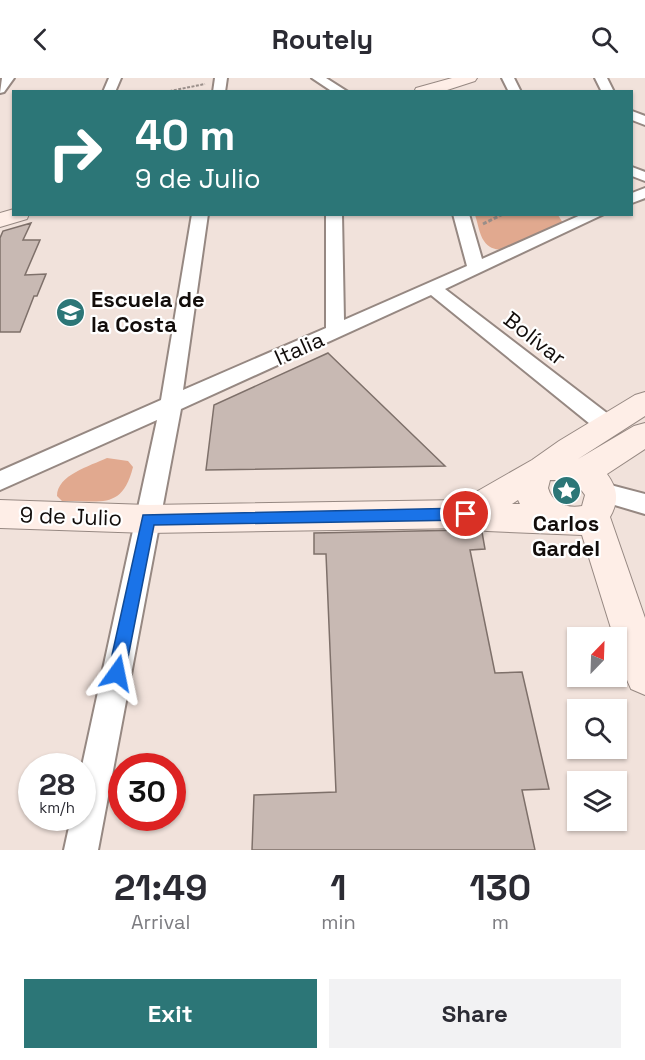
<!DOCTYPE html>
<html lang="en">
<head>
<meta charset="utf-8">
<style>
  body { margin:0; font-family:"Space Grotesk",sans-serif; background:#f2f2f3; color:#2b2b33; height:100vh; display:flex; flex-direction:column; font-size:22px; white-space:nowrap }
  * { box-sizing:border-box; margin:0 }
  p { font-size:20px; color:#7c7c81 }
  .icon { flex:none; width:33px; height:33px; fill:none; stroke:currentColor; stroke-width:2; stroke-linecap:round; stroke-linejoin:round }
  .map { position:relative; height:772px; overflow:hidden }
  .drawer { display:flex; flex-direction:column; background:#fff; flex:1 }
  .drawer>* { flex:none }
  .top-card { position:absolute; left:12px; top:12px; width:621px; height:126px; border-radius:0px; box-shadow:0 2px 4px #0004; background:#2c7677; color:#fff; overflow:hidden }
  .needle { width:39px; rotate:23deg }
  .tools { position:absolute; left:567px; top:549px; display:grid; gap:12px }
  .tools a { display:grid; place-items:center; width:60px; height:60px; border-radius:0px; background:#fff; box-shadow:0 2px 4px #0004; font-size:30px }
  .speed { position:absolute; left:18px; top:675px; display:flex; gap:12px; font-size:30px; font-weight:700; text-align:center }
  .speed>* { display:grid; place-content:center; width:78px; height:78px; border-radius:50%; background:#fff; box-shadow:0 2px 4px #0004; line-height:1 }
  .speed small { font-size:15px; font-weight:400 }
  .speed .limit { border:9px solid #d22; background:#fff; color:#111 }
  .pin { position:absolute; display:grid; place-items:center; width:51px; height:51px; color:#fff; margin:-26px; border:3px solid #fff; border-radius:50%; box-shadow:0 2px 6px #0007 }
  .me { position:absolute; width:66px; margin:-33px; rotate:12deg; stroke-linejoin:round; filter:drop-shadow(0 0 4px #0008) }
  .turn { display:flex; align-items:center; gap:21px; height:126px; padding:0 24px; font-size:27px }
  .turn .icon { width:78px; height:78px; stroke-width:2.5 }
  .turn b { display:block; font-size:42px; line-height:51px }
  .eta { display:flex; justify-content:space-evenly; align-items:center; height:102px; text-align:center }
  .eta b { font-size:36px; font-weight:600; line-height:42px }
  .button { display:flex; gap:12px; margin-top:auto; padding:12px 24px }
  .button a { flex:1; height:69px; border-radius:0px; background:#2c7677; color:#fff; font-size:24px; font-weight:600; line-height:69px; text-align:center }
  .button a+a { background:#f2f2f3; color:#2b2b33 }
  header { display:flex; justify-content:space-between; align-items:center; height:78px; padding:0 24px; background:#fff; font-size:27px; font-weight:600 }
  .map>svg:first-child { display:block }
  .green { fill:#e1a98f }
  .building { fill:#c8b9b3; stroke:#7e706a; stroke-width:1.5 }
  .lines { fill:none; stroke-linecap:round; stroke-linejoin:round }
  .street-casing { stroke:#968882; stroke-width:4 }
  .secondary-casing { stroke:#968882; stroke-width:2 }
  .path-far1 { stroke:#9a8f8a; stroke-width:2; stroke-dasharray:3 1.5; stroke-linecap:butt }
  .path { stroke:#9a8f8a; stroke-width:3; stroke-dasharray:4 2; stroke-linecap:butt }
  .street { fill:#fff; fill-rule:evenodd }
  .secondary { fill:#feeee7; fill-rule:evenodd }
  .route { fill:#1a73e8; stroke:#114b97; stroke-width:1.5 }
  .labels { text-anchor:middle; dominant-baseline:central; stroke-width:4.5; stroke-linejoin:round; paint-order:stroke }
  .poi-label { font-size:22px; font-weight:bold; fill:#120d0b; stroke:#fff; text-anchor:start }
  .street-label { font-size:22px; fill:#120d0b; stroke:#fff }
</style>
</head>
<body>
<header><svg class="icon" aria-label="back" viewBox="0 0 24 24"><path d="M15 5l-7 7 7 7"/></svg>Routely<svg class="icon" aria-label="search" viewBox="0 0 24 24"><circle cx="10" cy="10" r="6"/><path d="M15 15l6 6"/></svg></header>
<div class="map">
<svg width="645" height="772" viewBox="0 0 645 772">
  <rect width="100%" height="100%" fill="#f1e2db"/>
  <path class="green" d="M 475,137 L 558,137 L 563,145 L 560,149 C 541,157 499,186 484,163 C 479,156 478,145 475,137 Z
    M 107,380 L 128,383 L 133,389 C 122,433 100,422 62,423 L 57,418 C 57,397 90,388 107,380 Z"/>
  <path class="building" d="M 31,145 L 23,162 L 40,162 L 25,197 L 46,196 L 37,218 L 34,218 L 20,254 L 0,254 L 0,160 L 3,153 Z
    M 328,275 L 445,388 L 206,392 L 214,327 Z
    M 467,452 L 482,454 L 485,471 L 470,472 L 495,595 L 522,594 L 549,711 L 522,712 L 535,772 L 252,772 L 254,717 L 336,714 L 326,476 L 314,476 L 314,455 Z"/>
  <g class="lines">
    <defs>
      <path id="street" d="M 2,0 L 14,0 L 4,14 L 0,15 Z
        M 109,0 L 121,0 L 115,14 L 103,14 Z
        M 215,0 L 227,0 L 225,14 L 213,14 Z
        M 312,0 L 326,0 L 348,14 L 333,14 Z
        M 502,0 L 514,0 L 521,14 L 509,14 Z
        M 595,0 L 607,0 L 614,14 L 602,14 Z
        M 632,33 L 645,38 L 645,47 L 632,42 Z
        M 632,89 L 645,94 L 645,103 L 632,98 Z
        M 645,110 L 645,120 L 632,125 L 632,115 Z
        M 192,136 L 208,136 L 183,312 L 326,250 L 326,136 L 342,136 L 344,242 L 467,188 L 453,136 L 469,136 L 482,181 L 583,136 L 604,136 L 445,211 L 616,342 L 619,348 L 616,354 L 608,356 L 600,354 L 431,217 L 181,331 L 98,772 L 64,772 L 71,740 L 82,740 L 82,688 L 157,342 L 0,412 L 0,393 L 161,322 Z
        M 599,404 L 645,416 L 645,436 L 591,420 L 587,413 L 591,406 Z"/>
      <path id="secondary" d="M 452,0 L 477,0 L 475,3 L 441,14 L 414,14 L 416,10 Z
        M 14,131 L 14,136 L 29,136 L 27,141 L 0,149 L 0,135 Z
        M 645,314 L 645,338 L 578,381 L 634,348 L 645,345 L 645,371 L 607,396 C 618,411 619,423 610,439 L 645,540 L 645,617 L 631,611 C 624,595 616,577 616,560 L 614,560 L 582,457 L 487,453 L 467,450 L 148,455 L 0,450 L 0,422 L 148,427 L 462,422 L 532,382 L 559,363 L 635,317 ZM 550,402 C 564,402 577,404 585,417 L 582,428 C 567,431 552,425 548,410 ZM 518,422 L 520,426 L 512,426 Z"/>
    </defs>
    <use href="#street" class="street-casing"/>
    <use href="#secondary" class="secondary-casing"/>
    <path class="path-far1" d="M 165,14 L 205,6"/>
    <path class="path" d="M 483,146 L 503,136"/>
    <use href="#street" class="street"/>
    <use href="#secondary" class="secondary"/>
  </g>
  <path class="route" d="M 466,430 L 472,432 L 474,436 L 472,441 L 466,442 L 154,447 L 125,595 L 123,601 L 117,604 L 111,601 L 108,595 L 143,437 Z"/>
  <defs>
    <symbol id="school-disc" viewBox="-11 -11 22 22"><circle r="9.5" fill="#2c7677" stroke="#fff"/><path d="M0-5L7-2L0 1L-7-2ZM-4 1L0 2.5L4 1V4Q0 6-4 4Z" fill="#fff"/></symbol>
    <symbol id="sight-disc" viewBox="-11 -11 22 22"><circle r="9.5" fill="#2c7677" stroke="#fff"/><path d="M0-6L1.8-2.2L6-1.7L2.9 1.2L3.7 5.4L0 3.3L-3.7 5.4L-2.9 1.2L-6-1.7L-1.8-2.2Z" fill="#fff"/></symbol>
  </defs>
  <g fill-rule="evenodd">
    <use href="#school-disc" x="54" y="218" width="33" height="33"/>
    <use href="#sight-disc" x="550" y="396" width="33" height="33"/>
  </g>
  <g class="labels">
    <g class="poi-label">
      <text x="91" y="221">Escuela de<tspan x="91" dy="25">la Costa</tspan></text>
      <text x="566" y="445" text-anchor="middle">Carlos<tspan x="566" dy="25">Gardel</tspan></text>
    </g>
    <g class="street-label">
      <text transform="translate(535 260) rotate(38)">Bolívar</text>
      <text transform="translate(299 270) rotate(-24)">Italia</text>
      <text transform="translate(71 438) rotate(2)">9 de Julio</text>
    </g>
  </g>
</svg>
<div class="tools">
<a><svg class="needle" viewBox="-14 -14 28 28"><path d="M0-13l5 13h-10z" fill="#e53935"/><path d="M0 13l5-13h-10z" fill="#7c7c81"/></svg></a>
<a><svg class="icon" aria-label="search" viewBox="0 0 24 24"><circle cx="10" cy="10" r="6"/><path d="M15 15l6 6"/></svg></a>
<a><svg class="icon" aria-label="layers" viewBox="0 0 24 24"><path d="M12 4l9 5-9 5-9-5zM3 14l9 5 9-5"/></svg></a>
</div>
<div class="speed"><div>28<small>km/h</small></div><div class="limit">30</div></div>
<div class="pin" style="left:466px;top:436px;background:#d93025"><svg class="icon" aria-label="arrive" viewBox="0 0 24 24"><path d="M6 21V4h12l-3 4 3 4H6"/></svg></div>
<svg class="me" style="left:117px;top:595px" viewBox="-20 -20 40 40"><path d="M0-17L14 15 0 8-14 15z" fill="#1a73e8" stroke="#fff" stroke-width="4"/></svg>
<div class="top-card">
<div class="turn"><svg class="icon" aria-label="right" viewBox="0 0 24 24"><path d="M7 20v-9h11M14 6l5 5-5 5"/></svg><div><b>40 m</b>9 de Julio</div></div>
</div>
</div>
<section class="drawer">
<div class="eta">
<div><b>21:49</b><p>Arrival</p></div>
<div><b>1</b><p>min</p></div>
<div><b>130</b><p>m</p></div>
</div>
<div class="button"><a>Exit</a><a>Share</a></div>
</section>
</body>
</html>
